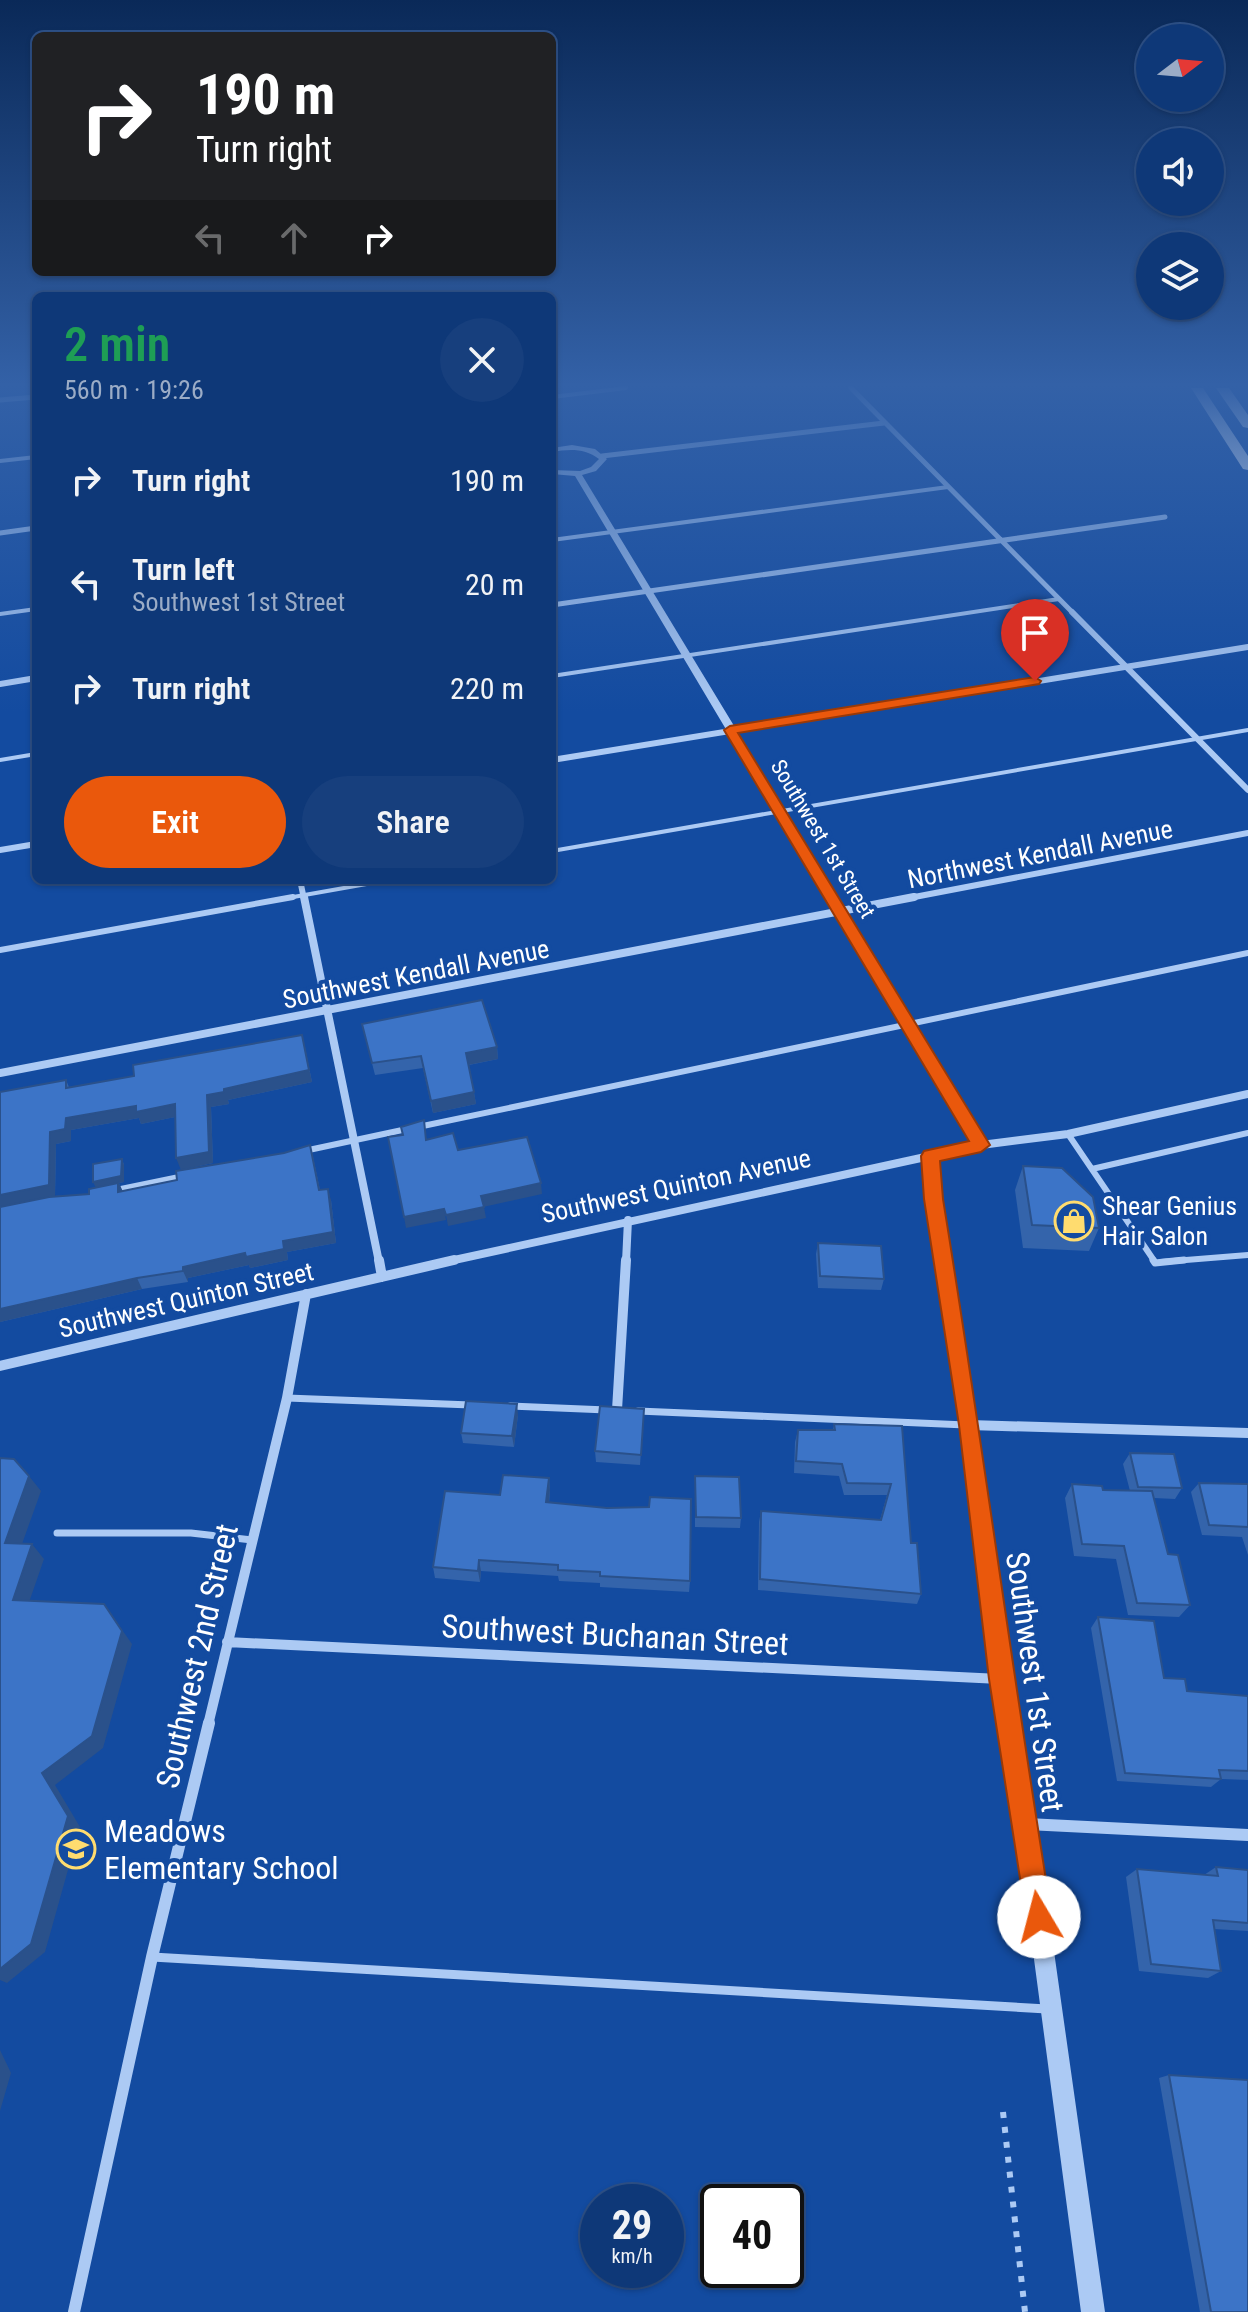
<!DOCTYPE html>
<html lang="en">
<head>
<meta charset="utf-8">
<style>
  body { margin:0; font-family:"Roboto Condensed",sans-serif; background:#173f7d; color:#f1f3f6; height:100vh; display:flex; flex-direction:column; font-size:30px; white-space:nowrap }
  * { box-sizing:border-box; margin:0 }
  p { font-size:26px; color:#9bacc6 }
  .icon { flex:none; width:44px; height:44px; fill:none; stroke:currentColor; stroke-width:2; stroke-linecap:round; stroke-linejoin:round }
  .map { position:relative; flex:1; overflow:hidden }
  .sheet { position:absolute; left:32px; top:292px; width:524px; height:592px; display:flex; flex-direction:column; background:#0e3878; border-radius:12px; box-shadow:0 2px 6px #0004,0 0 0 2px #2e528a }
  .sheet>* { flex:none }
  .hud { position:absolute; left:32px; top:32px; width:524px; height:244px; border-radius:12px; box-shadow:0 2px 6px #0004,0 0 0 2px #2e528a; background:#202124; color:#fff; overflow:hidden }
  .needle { width:52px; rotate:74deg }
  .tools { position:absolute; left:1136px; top:24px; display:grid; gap:16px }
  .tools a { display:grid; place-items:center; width:88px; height:88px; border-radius:50%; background:#0e3878; box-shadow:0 2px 6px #0004,0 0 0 2px #2e528a; font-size:40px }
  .speed { position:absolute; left:580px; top:2184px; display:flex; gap:16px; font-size:40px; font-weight:700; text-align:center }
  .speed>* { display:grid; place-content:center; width:104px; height:104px; border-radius:50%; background:#0e3878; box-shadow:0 2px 6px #0004,0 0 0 2px #2e528a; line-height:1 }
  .speed small { font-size:20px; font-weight:400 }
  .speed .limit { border:4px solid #111; border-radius:12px; background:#fff; color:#111 }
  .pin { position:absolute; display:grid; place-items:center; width:68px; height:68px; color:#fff; margin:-82px -34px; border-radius:50% 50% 50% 0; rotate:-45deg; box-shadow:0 0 8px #0007 }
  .pin .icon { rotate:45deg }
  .me { position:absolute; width:88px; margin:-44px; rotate:352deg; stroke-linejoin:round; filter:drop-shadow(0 0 6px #0008) }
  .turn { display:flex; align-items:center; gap:28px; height:168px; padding:0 32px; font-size:36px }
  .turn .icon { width:104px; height:104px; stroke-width:2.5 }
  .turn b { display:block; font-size:56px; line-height:68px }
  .lanes { display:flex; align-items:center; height:76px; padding:0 32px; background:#0003; justify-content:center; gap:40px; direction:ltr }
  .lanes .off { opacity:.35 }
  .round { display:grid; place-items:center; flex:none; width:84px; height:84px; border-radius:42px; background:#173f7d }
  .overview { display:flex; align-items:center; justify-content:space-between; height:136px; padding:0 32px }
  h1 { font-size:48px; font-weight:600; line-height:60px; color:#1e9e55 }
  .action { display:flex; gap:16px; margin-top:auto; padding:16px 32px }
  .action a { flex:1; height:92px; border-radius:48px; background:#ea580c; color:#fff; font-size:32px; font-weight:600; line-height:92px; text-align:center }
  .action a+a { background:#173f7d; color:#f1f3f6 }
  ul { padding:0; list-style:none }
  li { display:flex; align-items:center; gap:24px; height:104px; padding:0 32px }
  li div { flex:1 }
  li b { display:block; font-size:30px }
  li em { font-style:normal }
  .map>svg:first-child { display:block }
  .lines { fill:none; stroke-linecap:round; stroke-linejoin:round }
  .path { stroke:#accaf4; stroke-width:6; stroke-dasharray:6 9; stroke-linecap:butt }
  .service-far3 { stroke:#accaf4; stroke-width:4 }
  .service-far2 { stroke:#accaf4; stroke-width:6 }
  .service-far1 { stroke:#accaf4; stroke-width:7 }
  .service { stroke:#accaf4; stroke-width:9 }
  .minor-far4 { stroke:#accaf4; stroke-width:5 }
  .minor-far3 { stroke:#accaf4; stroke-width:6 }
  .minor-far2 { stroke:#accaf4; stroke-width:8 }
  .minor-far1 { stroke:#accaf4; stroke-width:10 }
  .minor { stroke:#accaf4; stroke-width:12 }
  .tertiary { fill:#accaf4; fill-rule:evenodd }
  .motorway { fill:#fff; fill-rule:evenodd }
  .wall { fill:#3464ab; fill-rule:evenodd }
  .shaded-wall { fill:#2a518b }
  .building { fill:#3c74c7; stroke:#2a518b; stroke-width:2 }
  .route { fill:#ea580c; stroke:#983908; stroke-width:2 }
  .labels { text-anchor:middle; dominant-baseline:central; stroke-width:8; stroke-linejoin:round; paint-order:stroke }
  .far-street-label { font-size:22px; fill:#fff; stroke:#134ba0 }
  .street-label { font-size:26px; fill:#fff; stroke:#134ba0 }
  .poi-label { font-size:26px; fill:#fff; stroke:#134ba0; text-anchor:start }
  .near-street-label { font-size:32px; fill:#fff; stroke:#134ba0 }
  .near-poi-label { font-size:32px; fill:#fff; stroke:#134ba0; text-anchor:start }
</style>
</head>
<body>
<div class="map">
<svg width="1248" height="2312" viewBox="0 0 1248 2312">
  <rect width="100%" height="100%" fill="#134ba0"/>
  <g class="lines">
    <path class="path" d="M 1003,2112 L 1025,2312"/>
    <path class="service-far3" d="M 552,397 L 626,388
      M 0,461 L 36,457
      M 552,540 L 948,487
      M 0,614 L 36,609
      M 552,676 L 1059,599
      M 0,760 L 36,754
      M 552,851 L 1248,730
      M 282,899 L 389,880"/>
    <path class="service-far2" d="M 0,950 L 293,897
      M 418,1127 L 1248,953
      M 1068,1134 L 1155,1262
      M 304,1151 L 407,1129
      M 1092,1169 L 1248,1133
      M 116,1190 L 184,1176
      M 1161,1262 L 1248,1255"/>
    <path class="service-far1" d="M 1153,1260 L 1155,1263 L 1184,1260
      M 287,1398 L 471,1405
      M 510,1406 L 607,1410
      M 638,1411 L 966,1425
      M 57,1533 L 191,1533 L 252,1540"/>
    <path class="service" d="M 152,1957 L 1047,2009"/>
    <path class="minor-far4" d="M 851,388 L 1074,614
      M 0,400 L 36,397
      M 602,456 L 884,423
      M 0,533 L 36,528
      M 552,605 L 1165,517"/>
    <path class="minor-far3" d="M 1072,612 L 1248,790
      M 0,684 L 36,678
      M 552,760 L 1248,647
      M 0,850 L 36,844
      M 300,880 L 304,899
      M 904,899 L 1248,833"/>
    <path class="minor-far2" d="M 304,897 L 379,1262
      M 0,1073 L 914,897
      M 981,1145 L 1068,1134 L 1248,1094
      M 445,1262 L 930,1156
      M 626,1262 L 628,1220"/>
    <path class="minor-far1" d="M 379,1260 L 382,1277
      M 0,1366 L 454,1260
      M 617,1410 L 626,1260
      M 969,1425 L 1248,1433
      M 227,1642 L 1000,1679
      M 208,1725 L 287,1398 L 306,1294"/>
    <path class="minor" d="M 1027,1824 L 1248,1835
      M 74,2312 L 152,1957 L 209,1723"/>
    <path class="tertiary" d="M 572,445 L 595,449 L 607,459 L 596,471 L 582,475 L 988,1145 L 981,1150 L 937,1160 L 940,1199 L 977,1425 L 1010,1679 L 1036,1824 L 1105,2312 L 1081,2312 L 1016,1824 L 992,1679 L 961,1425 L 926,1199 L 923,1156 L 925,1152 L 972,1142 L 575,476 L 552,474 L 552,470 L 580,471 L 591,467 L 599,459 C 585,448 569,449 552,452 L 552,448 Z"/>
    <path class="motorway" d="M 1191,388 L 1203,388 L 1248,456 L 1248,470 L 1243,469 Z
      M 1216,388 L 1229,388 L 1248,415 L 1248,428 L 1243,427 Z"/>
  </g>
  <path class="wall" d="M 362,1024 L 497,1047 L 498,1059 L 469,1065 L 476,1104 L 433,1113 L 423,1068 L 375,1075 Z
    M 305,1047 L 312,1082 L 228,1100 L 229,1104 L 211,1107 L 213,1163 L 185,1169 L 313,1157 L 320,1190 L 331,1200 L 336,1243 L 287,1252 L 288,1260 L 250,1268 L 249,1265 L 188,1278 L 188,1282 L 142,1289 L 0,1322 L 0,1092 L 66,1080 L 69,1087 ZM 175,1117 L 181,1170 L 177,1180 L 122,1191 L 119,1183 L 124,1182 L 124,1165 L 122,1159 L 89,1194 L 55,1196 L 56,1144 L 71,1141 L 71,1130 L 139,1118 L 141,1124 Z
    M 1023,1166 L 1099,1228 L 1089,1251 L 1023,1248 L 1015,1190 Z
    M 818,1243 L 884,1279 L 881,1290 L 818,1288 L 816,1254 Z
    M 644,1409 L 640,1465 L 596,1462 L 595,1451 Z
    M 518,1415 L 514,1447 L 463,1443 L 461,1433 Z
    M 834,1424 L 902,1426 L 911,1543 L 921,1594 L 917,1604 L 758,1590 L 759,1522 L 761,1511 L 880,1520 L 887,1495 L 844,1495 L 839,1476 L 794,1473 L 795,1442 L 798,1430 L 833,1430 Z
    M 1130,1453 L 1182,1488 L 1175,1499 L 1154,1498 L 1168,1554 L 1190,1605 L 1179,1617 L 1128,1615 L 1116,1559 L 1074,1556 L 1065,1498 L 1072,1484 L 1103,1490 L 1130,1491 L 1123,1464 Z
    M 695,1476 L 741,1518 L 740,1528 L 695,1527 Z
    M 549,1478 L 550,1490 L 549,1503 L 690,1581 L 689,1592 L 600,1587 L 600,1583 L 559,1581 L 558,1576 L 481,1571 L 480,1582 L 435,1578 L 433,1567 L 500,1495 Z
    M 1199,1483 L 1248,1484 L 1248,1555 L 1242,1537 L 1202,1535 L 1191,1492 Z
    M 1098,1617 L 1164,1678 L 1187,1691 L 1248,1696 L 1248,1780 L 1221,1779 L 1211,1787 L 1117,1781 L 1091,1628 Z
    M 1216,1867 L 1248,1870 L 1248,1931 L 1214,1929 L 1221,1971 L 1208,1978 L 1139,1971 L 1126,1877 L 1137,1869 L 1204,1875 Z
    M 1169,2075 L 1248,2312 L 1200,2312 L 1159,2078 Z"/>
  <path class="shaded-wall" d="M 302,1035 L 312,1082 L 228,1100 L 229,1104 L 211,1107 L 213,1163 L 181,1170 L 176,1158 L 207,1095 L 224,1089 Z
    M 497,1047 L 498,1059 L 468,1065 L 466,1053 Z
    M 474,1092 L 476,1104 L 433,1113 L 431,1101 Z
    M 175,1104 L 180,1116 L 141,1124 L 139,1118 L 71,1130 L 71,1141 L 56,1144 L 55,1196 L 0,1208 L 0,1195 L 50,1132 L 66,1118 L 136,1106 Z
    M 122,1159 L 124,1165 L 124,1182 L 119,1183 L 124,1194 L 96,1188 L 93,1182 Z
    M 541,1183 L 542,1194 L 483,1207 L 481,1196 Z
    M 328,1189 L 331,1200 L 336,1243 L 287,1252 L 288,1260 L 250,1268 L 249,1265 L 188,1278 L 188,1282 L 183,1271 L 183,1267 L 283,1241 Z
    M 484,1207 L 486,1218 L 448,1226 L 446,1215 Z
    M 444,1209 L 446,1220 L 406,1228 L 404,1217 Z
    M 137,1278 L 142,1289 L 0,1322 L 0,1309 Z
    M 517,1404 L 518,1415 L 514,1447 L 512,1436 Z
    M 29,1476 L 41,1491 L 17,1558 L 5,1543 Z
    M 549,1478 L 550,1490 L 548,1514 L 546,1502 Z
    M 32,1544 L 44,1559 L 25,1614 L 13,1600 Z
    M 479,1560 L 481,1571 L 480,1582 L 478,1571 Z
    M 104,1604 L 132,1644 L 103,1748 L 55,1785 L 80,1827 L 45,1952 L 7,1983 L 0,1980 L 0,1969 L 42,1773 Z
    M 0,2050 L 11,2073 L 0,2111 Z"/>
  <path class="building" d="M 482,1000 L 497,1047 L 466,1053 L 474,1092 L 431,1101 L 421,1056 L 372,1063 L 362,1024 Z
    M 302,1035 L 309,1070 L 224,1089 L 224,1092 L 207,1095 L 209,1152 L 176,1158 L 175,1104 L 136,1112 L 136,1106 L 66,1118 L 65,1129 L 50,1132 L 49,1185 L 0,1195 L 0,1092 L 66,1080 L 66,1088 L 134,1076 L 133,1065 Z
    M 424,1120 L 426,1140 L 453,1133 L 458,1150 L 527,1137 L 541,1183 L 481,1196 L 484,1207 L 446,1215 L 444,1209 L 404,1217 L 388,1137 L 403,1135 L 401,1127 Z
    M 310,1145 L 319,1190 L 328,1189 L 333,1232 L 283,1241 L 284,1249 L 246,1257 L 245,1253 L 183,1267 L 183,1271 L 137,1278 L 0,1309 L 0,1207 L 49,1197 L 89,1194 L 89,1189 L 118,1183 L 118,1192 L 177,1180 L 176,1171 L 284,1153 Z
    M 122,1159 L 121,1176 L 93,1182 L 93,1164 Z
    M 1023,1166 L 1062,1168 L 1093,1197 L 1099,1228 L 1032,1225 Z
    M 818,1243 L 881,1246 L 884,1279 L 820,1276 Z
    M 466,1401 L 517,1404 L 512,1436 L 461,1433 Z
    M 600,1406 L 644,1409 L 641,1455 L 595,1451 Z
    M 834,1424 L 902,1426 L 911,1543 L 917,1543 L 921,1594 L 760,1579 L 761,1511 L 881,1520 L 891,1484 L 847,1483 L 842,1464 L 796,1461 L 798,1430 L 835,1430 Z
    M 1130,1453 L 1174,1454 L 1182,1488 L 1138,1487 Z
    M 0,1458 L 14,1459 L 29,1476 L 5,1543 L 32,1544 L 13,1600 L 104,1604 L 122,1631 L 92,1736 L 42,1773 L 68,1816 L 31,1944 L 0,1969 Z
    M 503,1475 L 549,1478 L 546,1502 L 607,1508 L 649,1507 L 650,1497 L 691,1499 L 690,1581 L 600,1576 L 600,1572 L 558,1570 L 558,1565 L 479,1560 L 478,1571 L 433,1567 L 445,1491 L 500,1495 Z
    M 695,1476 L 739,1477 L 741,1518 L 696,1517 Z
    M 1199,1483 L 1248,1484 L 1248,1527 L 1209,1525 Z
    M 1072,1484 L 1102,1486 L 1103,1490 L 1152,1491 L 1168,1554 L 1178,1555 L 1190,1605 L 1137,1603 L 1124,1546 L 1082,1544 Z
    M 1098,1617 L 1154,1621 L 1164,1678 L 1185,1679 L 1187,1691 L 1248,1696 L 1248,1771 L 1219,1770 L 1221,1779 L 1125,1773 Z
    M 1216,1867 L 1248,1870 L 1248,1923 L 1213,1920 L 1221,1971 L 1151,1964 L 1137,1869 L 1218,1876 Z
    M 1169,2075 L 1248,2080 L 1248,2312 L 1211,2312 Z"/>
  <linearGradient id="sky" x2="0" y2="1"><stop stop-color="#0a2958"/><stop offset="0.54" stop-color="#3361a7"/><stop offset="1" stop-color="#3361a7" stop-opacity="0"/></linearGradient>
  <rect width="1248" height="712" fill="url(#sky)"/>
  <path class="route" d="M 1035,677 L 1041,681 L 1039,684 L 738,733 L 990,1145 L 981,1152 L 940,1161 L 943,1199 C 982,1438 1013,1678 1052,1917 L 1049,1926 L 1039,1930 L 1029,1926 L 1026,1917 L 989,1679 L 959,1425 L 924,1199 L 921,1156 L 924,1151 L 969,1141 L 724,730 L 730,726 Z"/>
  <defs>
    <symbol id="shop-ring" viewBox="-11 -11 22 22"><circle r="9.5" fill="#134ba0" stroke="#ffdc6f" stroke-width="1.5"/><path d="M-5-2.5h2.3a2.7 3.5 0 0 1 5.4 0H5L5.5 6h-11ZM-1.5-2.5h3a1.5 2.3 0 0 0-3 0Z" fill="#ffdc6f"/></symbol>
    <symbol id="school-ring" viewBox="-11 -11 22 22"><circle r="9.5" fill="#134ba0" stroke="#ffdc6f" stroke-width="1.5"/><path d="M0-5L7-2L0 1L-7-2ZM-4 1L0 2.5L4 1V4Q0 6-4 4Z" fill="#ffdc6f"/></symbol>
  </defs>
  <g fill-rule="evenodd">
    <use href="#shop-ring" x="1052" y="1199" width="44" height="44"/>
    <use href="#school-ring" x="54" y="1827" width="44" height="44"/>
  </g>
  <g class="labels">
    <g class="far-street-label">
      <text transform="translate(823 839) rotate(59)">Southwest 1st Street</text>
    </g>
    <g class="street-label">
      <text transform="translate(1040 854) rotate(-11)">Northwest Kendall Avenue</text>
      <text transform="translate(416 974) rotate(-11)">Southwest Kendall Avenue</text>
      <text transform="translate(676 1186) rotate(-12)">Southwest Quinton Avenue</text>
      <text transform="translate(186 1300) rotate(-13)">Southwest Quinton Street</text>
    </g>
    <g class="poi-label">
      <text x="1102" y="1206">Shear Genius<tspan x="1102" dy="30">Hair Salon</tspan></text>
    </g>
    <g class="near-street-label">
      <text transform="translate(615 1635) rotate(3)">Southwest Buchanan Street</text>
      <text transform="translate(197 1656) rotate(-77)">Southwest 2nd Street</text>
      <text transform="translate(1035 1682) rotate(82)">Southwest 1st Street</text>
    </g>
    <g class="near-poi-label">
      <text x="104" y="1831">Meadows<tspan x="104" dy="37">Elementary School</tspan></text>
    </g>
  </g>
</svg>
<div class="tools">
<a><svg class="needle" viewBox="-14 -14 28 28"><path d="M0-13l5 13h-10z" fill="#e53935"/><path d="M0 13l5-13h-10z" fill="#9bacc6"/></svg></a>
<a><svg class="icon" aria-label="sound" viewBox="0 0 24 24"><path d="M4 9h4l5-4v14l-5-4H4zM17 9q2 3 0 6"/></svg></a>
<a><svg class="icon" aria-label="layers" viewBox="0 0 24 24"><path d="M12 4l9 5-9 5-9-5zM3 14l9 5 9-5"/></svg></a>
</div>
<div class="speed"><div>29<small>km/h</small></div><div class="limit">40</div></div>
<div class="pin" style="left:1035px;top:681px;background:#d93025"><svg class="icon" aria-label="arrive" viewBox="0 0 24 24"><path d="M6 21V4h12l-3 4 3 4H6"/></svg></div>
<svg class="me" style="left:1039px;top:1917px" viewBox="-20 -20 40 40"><circle r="19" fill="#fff"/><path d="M0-13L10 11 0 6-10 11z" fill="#ea580c"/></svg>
<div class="hud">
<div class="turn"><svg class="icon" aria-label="right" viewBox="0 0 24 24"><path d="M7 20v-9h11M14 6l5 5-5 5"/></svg><div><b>190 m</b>Turn right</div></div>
<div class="lanes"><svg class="icon off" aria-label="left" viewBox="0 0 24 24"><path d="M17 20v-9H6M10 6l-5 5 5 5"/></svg><svg class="icon off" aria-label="ahead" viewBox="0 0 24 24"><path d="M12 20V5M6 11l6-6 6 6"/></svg><svg class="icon" aria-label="right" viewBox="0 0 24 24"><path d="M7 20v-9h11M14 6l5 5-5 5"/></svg></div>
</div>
<section class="sheet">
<div class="overview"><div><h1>2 min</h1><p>560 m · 19:26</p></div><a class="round"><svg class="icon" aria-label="close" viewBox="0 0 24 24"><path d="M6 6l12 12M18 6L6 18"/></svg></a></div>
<ul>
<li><svg class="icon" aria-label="right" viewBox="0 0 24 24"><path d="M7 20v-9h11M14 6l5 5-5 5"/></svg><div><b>Turn right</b></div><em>190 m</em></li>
<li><svg class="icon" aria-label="left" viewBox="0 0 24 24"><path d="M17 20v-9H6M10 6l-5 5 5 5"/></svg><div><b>Turn left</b><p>Southwest 1st Street</p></div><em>20 m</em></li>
<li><svg class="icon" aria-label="right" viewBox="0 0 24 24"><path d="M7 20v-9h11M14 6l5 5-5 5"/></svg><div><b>Turn right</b></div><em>220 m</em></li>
</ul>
<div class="action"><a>Exit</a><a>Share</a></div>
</section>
</div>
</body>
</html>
